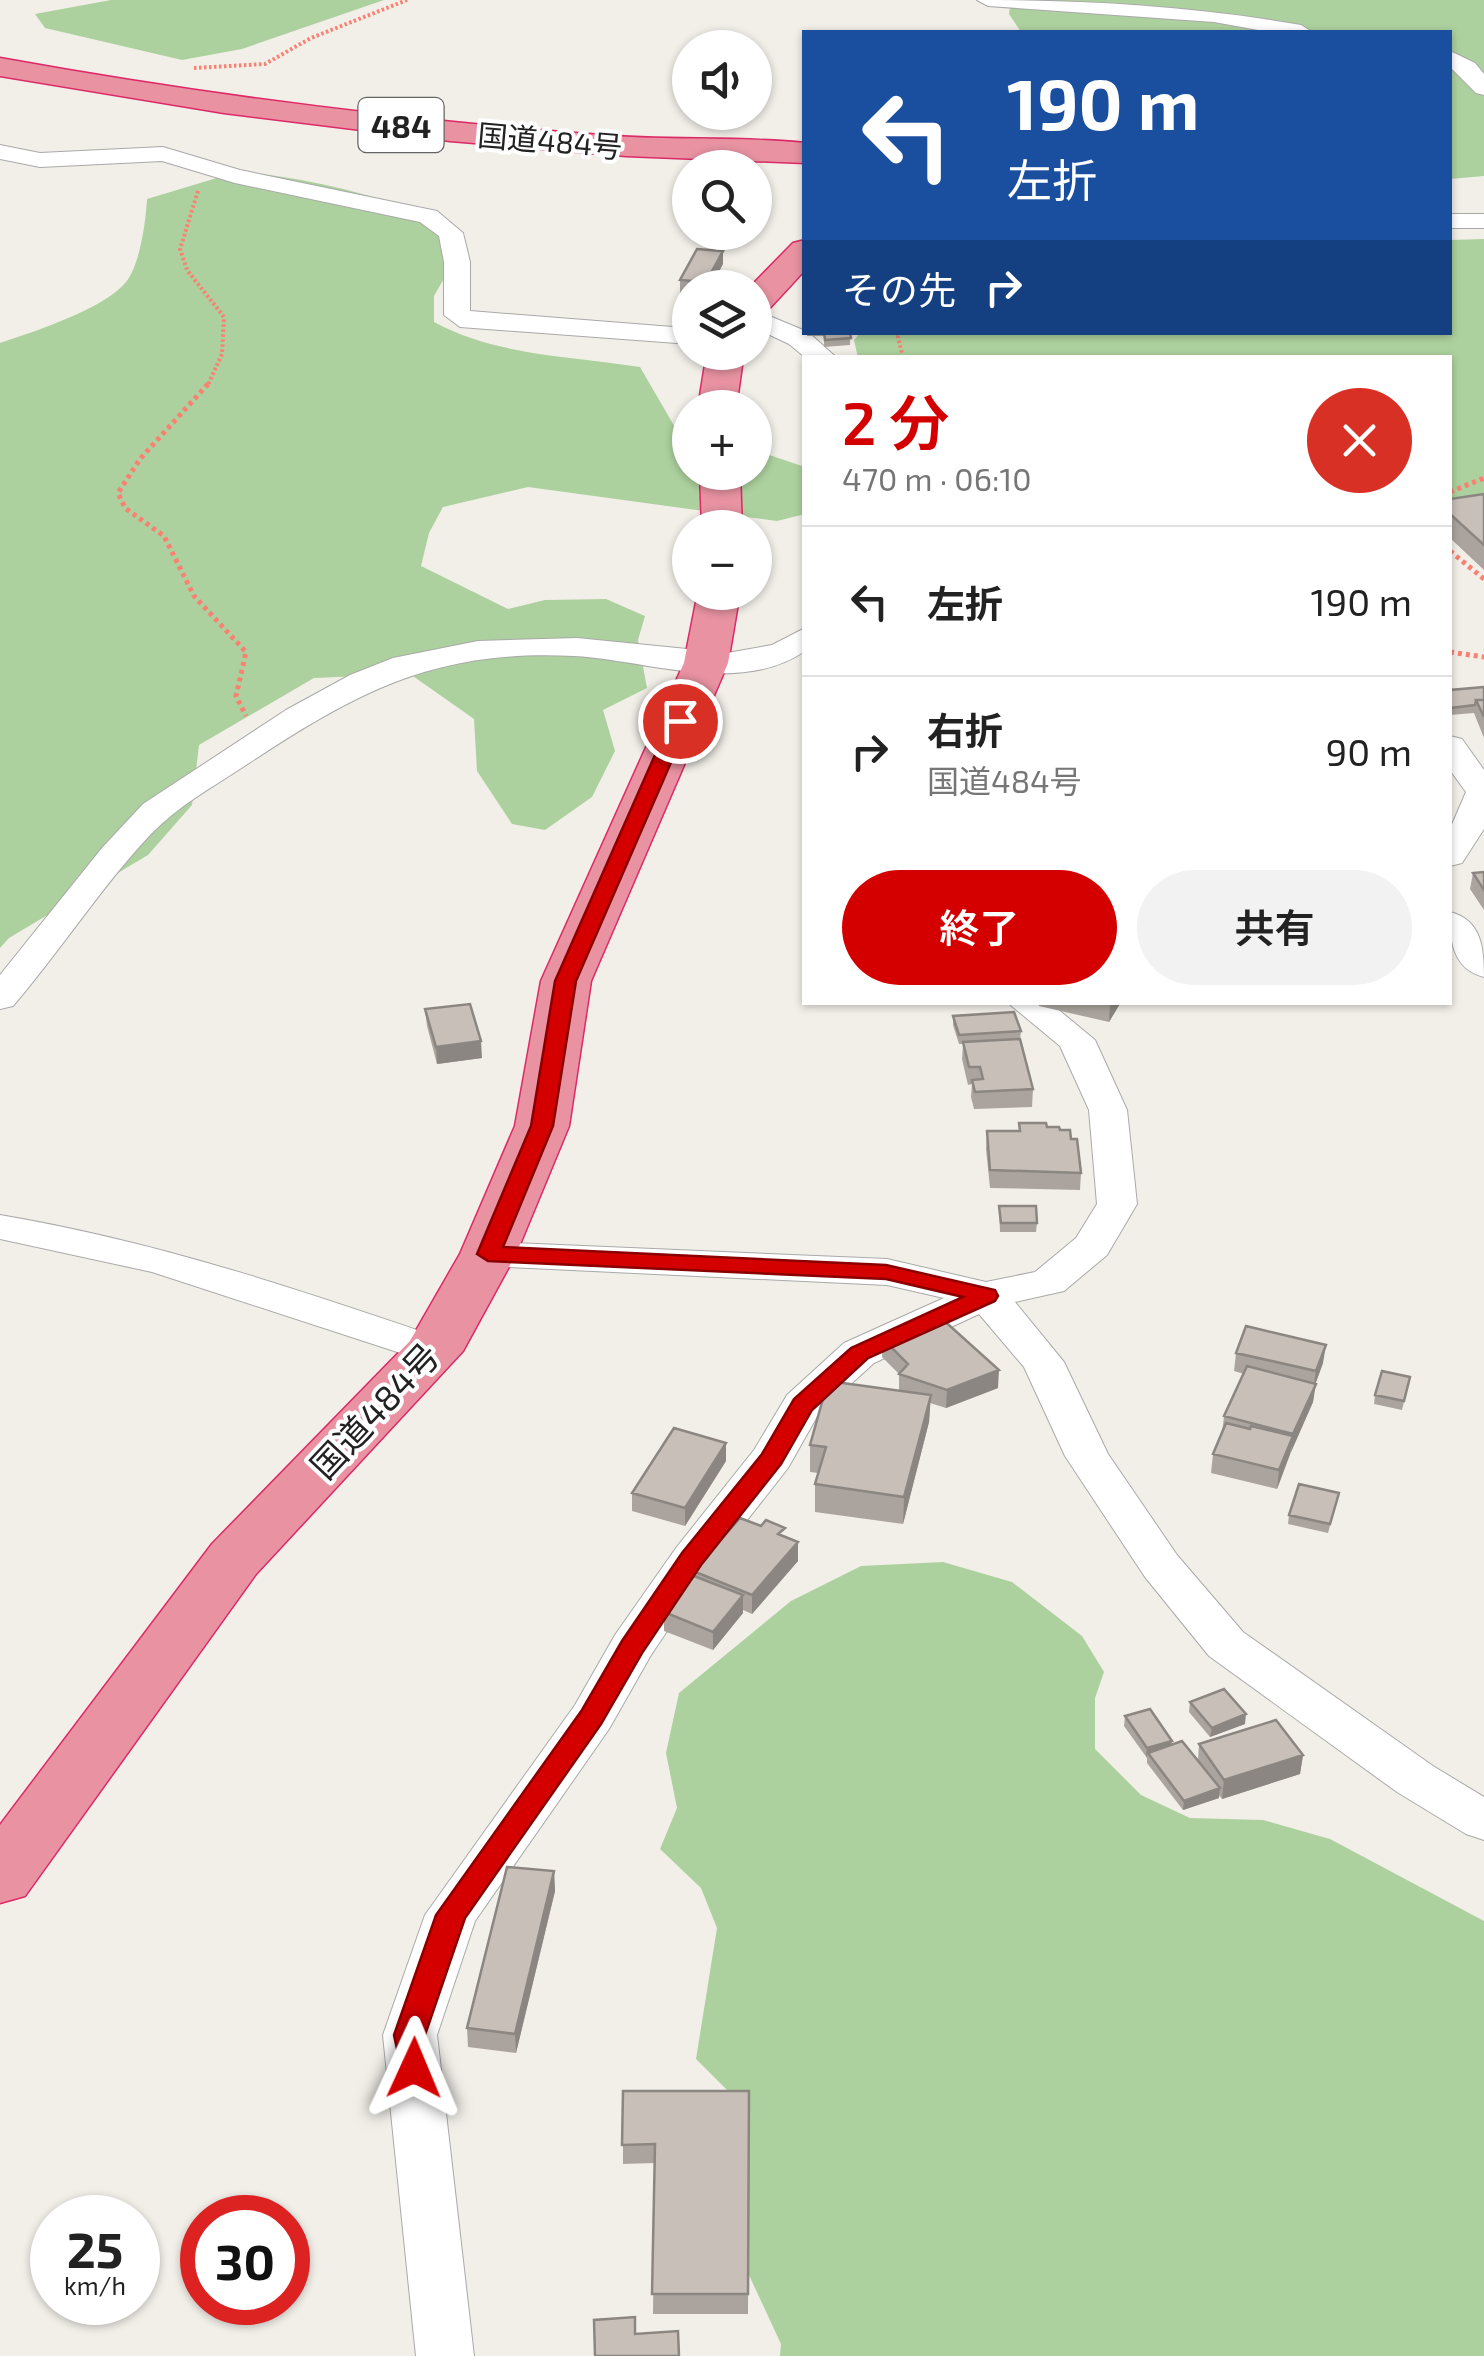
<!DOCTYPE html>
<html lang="ja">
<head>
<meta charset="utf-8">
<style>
  body { margin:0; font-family:"Exo 2","Noto Sans JP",sans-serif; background:#f2f2f2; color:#222; height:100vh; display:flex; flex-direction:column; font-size:38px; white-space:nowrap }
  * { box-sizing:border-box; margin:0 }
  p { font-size:32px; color:#767676 }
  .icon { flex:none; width:55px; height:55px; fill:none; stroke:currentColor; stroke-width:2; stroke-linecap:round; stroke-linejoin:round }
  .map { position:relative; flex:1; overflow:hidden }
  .drawer { position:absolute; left:802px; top:355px; width:650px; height:650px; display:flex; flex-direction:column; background:#fff; border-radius:0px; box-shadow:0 2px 8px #0004 }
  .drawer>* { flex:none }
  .hud { position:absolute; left:802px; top:30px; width:650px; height:305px; border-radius:0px; box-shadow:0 2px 8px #0004; background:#1a4fa0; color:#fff; overflow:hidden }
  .fabs { position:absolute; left:672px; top:30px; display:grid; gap:20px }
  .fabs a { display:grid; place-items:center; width:100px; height:100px; border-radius:50%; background:#fff; box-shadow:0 2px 8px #0004; font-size:50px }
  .speed { position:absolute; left:30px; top:2195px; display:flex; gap:20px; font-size:50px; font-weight:700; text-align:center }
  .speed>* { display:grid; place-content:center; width:130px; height:130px; border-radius:50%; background:#fff; box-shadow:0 2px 8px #0004; line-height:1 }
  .speed small { font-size:25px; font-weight:400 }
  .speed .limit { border:15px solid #d22; background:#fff; color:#111 }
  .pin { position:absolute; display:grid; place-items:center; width:85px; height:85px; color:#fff; margin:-42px; border:5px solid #fff; border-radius:50%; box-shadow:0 2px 10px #0007 }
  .me { position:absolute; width:110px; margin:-55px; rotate:1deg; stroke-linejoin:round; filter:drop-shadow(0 0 8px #0008) }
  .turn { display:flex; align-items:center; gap:35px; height:210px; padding:0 40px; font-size:45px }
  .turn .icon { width:130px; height:130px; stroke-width:2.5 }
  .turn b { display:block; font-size:70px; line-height:85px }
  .then { display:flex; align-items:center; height:95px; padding:0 40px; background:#0003; gap:20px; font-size:38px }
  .round { display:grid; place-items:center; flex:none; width:105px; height:105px; border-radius:52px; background:#f2f2f2 }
  .headline { display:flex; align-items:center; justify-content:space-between; height:170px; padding:0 40px }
  h1 { font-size:60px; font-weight:600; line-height:75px; color:#d40000 }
  .cta { display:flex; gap:20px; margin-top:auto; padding:20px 40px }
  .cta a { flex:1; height:115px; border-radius:60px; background:#d40000; color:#fff; font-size:40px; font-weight:600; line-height:115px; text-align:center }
  .cta a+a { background:#f2f2f2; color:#222 }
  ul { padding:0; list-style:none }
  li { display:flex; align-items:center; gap:30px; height:150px; padding:0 40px; border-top:2px solid #e0e0e0 }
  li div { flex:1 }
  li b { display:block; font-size:38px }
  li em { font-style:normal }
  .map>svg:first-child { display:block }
  .forest { fill:#add19e }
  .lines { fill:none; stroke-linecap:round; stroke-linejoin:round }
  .minor-casing { stroke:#a9a9a9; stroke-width:2 }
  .highway-casing { stroke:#dc2a67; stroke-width:3 }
  .path-far1 { stroke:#fa8072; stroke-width:4; stroke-dasharray:2.5 2.5; stroke-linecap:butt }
  .path { stroke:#fa8072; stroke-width:5; stroke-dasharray:4 4; stroke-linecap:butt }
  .minor { fill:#fff; fill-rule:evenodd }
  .highway { fill:#e892a2; fill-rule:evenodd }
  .wall { fill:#aba49e }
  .shaded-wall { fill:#8b8681 }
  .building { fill:#c7bfb8; stroke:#8b8681; stroke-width:2.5 }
  .route { fill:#d40000; stroke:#8a0000; stroke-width:2.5 }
  .labels { text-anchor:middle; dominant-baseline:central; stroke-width:8; stroke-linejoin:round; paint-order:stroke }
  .far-street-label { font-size:30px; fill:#222; stroke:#fff }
  .shield { fill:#fff; stroke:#646464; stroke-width:2.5 }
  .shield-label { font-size:32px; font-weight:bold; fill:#222 }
  .street-label { font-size:35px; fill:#222; stroke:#fff }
</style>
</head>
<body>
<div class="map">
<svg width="1484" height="2356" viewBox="0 0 1484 2356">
  <rect width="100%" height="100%" fill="#f2efe9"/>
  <path class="forest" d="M 111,0 L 384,0 L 242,49 L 182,60 L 45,28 L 35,14 Z
    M 1011,0 L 1484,0 L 1484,176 L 1450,179 L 1450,32 L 1021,32 L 1009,14 Z
    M 240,171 C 305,178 373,193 433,218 L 454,261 L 434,296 L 434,322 C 497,356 571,356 640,367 L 676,429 L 690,433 L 690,472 L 755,472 L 755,450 L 805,467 L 805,514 L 777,521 L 528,487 L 443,507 L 429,533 L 421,566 L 508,609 L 545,600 L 606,599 L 645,616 L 638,640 L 647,688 L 603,710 L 615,751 L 592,797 L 545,830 L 512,824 L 477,771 L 474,719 L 410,674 L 314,678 L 199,745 L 192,805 L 148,855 L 9,938 L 0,948 L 0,343 C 33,332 104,309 126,282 C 140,265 146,220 147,199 Z
    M 1484,239 L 1484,510 L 1450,509 L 1450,358 L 858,358 L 854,340 L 861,332 L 1450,332 L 1450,240 Z
    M 943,1562 L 1012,1582 L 1082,1636 L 1104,1672 L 1095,1698 L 1095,1749 L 1141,1795 L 1190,1818 L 1263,1820 L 1330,1839 L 1484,1921 L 1484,2356 L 780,2356 L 781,2344 L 729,2232 L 733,2096 L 696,2059 L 717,1928 L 701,1888 L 660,1849 L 677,1808 L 666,1753 L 679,1693 L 791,1601 L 861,1566 Z"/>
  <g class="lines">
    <defs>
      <path id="minor" d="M 977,0 C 1087,0 1193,6 1301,25 L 1312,32 L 1269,32 L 1214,22 L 988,6 Z
        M 1450,51 L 1475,63 L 1484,74 L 1484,95 L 1476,93 L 1450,67 Z
        M 0,145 L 40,153 L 163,147 L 240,170 L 437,211 L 463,233 L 470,262 L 470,311 L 673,327 L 690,320 L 690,339 L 677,343 L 460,327 L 444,315 L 444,262 L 439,236 L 420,222 L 235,183 L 162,161 L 40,167 L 0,159 Z
        M 1450,214 L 1484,214 L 1484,228 L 1450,228 Z
        M 755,310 L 808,332 L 837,358 L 806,358 L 789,344 L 755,328 Z
        M 805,628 L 805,651 C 739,696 647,660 574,656 C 434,649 356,692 243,767 C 211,788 178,806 151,834 C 101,887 61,950 13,1006 L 0,1009 L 0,975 L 102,848 L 143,804 L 286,710 L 350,675 L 393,658 L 478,641 L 577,638 L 727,653 L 772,645 Z
        M 1450,736 L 1462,739 L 1484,770 L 1484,829 L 1462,863 L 1450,866 L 1450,829 L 1466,792 L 1450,770 Z
        M 1450,912 C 1482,920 1484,949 1484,977 C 1452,969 1450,940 1450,912 Z
        M 1007,1002 L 1049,1002 L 1095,1040 L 1127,1110 L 1137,1204 L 1107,1255 L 1064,1291 L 1015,1302 L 1064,1362 L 1108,1454 L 1177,1555 L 1243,1632 L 1433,1766 L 1484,1797 L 1484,1840 L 1466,1834 L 1397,1792 L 1209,1656 L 1145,1577 L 1065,1456 L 1024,1367 L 979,1314 L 874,1363 L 819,1413 L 788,1468 L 708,1570 L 651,1655 L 609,1729 L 475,1921 L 437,2035 L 474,2356 L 416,2356 L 383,2035 L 425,1915 L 575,1705 L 615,1635 L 676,1548 L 754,1450 L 787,1395 L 844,1343 L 944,1298 L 887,1285 L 488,1266 L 473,1263 L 467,1254 L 473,1245 L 488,1242 L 887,1259 L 986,1282 L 1035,1272 L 1076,1238 L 1097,1204 L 1089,1110 L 1060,1046 Z
        M 0,1215 C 155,1241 301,1290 449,1341 L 455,1351 L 449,1361 L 434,1364 L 152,1272 L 0,1239 Z"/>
      <path id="highway" d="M 0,58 C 199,94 399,120 601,135 C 669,141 737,136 805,143 L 805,163 L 626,156 L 450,141 L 224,113 L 0,76 Z
        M 805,240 L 805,270 L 768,310 L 755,313 L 755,288 L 749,288 L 793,243 Z
        M 707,352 L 744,352 L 736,408 L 698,408 Z
        M 700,472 L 740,472 L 742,528 L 702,528 Z
        M 698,592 L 740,592 L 728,663 L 591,981 L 569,1126 L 516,1254 L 463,1351 L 256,1574 L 25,1896 L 0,1903 L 0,1825 L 212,1544 L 410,1341 L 460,1254 L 515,1126 L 541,981 L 684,663 Z"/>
    </defs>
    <use href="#minor" class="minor-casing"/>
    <use href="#highway" class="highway-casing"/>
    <path class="path-far1" d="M 194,68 L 265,64 L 311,38 L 407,0
      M 198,191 L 180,249 L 187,270 L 224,317 L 222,354 L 207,387
      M 902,332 L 898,337 L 903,358"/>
    <path class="path" d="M 208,384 L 140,459 L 118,493 L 125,508 L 164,536 L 194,596 L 246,652 L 236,696 L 246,716
      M 1450,492 L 1484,478
      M 1450,551 L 1484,579
      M 1450,652 L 1484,657"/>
    <use href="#minor" class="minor"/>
    <use href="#highway" class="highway"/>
  </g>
  <path class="wall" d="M 723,264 L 710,288 L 690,288 L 690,294 L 680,293 L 680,280 Z
    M 807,332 L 856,332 L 856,335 L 850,335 L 850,345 L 824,347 L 824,336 L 807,336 Z
    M 1484,494 L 1484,570 L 1450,538 L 1450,499 Z
    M 1484,687 L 1484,738 L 1474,713 L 1450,715 L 1450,690 Z
    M 1484,872 L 1484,910 L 1470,889 L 1473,873 Z
    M 1039,1002 L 1121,1002 L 1109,1022 L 1039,1006 Z
    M 425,1009 L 482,1058 L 437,1064 L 427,1026 Z
    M 953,1016 L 1021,1031 L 1020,1040 L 1033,1089 L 1032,1107 L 974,1109 L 971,1097 L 972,1084 L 968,1085 L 962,1059 L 963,1044 L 959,1044 L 953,1025 Z
    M 1019,1123 L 1060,1130 L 1071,1139 L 1081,1173 L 1080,1190 L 990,1188 L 986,1149 L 987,1131 L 1019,1131 Z
    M 999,1206 L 1037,1223 L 1036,1232 L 1000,1232 Z
    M 883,1339 L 998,1388 L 946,1408 L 930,1403 L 929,1422 L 903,1524 L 815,1512 L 815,1484 L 818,1473 L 810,1472 L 810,1445 L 899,1391 L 899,1374 L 882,1357 Z
    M 1236,1353 L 1323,1363 L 1315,1384 L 1313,1402 L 1291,1452 L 1277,1489 L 1211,1473 L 1213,1454 L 1222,1434 L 1224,1416 L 1244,1374 L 1234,1371 Z
    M 1410,1377 L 1402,1410 L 1374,1404 L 1375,1395 Z
    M 726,1461 L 685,1526 L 632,1511 L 632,1493 Z
    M 1339,1493 L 1328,1533 L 1288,1524 L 1289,1515 Z
    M 785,1537 L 798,1561 L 752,1614 L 743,1610 L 743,1613 L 713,1650 L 664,1631 L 664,1612 L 693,1576 L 693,1571 Z
    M 1190,1702 L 1245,1724 L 1210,1737 L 1189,1712 Z
    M 1125,1716 L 1198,1760 L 1199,1744 L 1303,1755 L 1300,1774 L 1222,1799 L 1219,1795 L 1219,1798 L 1183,1810 L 1147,1763 L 1147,1758 L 1124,1726 Z
    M 554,1871 L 555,1891 L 516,2053 L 468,2047 L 467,2028 Z
    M 623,2091 L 749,2091 L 748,2314 L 653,2314 L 655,2163 L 623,2164 Z"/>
  <path class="shaded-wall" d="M 723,251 L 723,264 L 710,288 L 706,288 L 706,282 Z
    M 1112,1002 L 1121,1002 L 1109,1022 L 1110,1005 Z
    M 481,1041 L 482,1058 L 437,1064 L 436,1047 Z
    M 1326,1345 L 1323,1363 L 1314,1388 L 1316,1384 L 1313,1402 L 1291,1452 L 1293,1434 L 1313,1389 L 1316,1371 Z
    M 999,1370 L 998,1388 L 946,1408 L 947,1390 Z
    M 931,1395 L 929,1422 L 903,1524 L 904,1497 Z
    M 1293,1436 L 1290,1454 L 1277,1489 L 1279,1470 Z
    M 726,1443 L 726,1461 L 685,1526 L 685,1508 Z
    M 798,1542 L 798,1561 L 752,1614 L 752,1595 Z
    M 743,1595 L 743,1613 L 713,1650 L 713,1632 Z
    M 1246,1714 L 1245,1724 L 1210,1737 L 1212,1728 Z
    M 1172,1741 L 1171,1751 L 1148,1753 L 1146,1758 L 1147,1748 Z
    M 1303,1755 L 1300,1774 L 1222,1799 L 1224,1780 Z
    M 1220,1788 L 1219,1798 L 1183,1810 L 1184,1801 Z
    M 554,1871 L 555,1891 L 516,2053 L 515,2034 Z"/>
  <path class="building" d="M 697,249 L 723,251 L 706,282 L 680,280 Z
    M 824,332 L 850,332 L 851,338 L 825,340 Z
    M 1484,494 L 1484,545 L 1450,514 L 1450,499 Z
    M 1484,687 L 1484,700 L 1476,700 L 1475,705 L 1450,708 L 1450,690 Z
    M 1476,700 L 1484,700 L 1484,717 Z
    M 1484,872 L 1484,890 L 1473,873 Z
    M 470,1004 L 481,1041 L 436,1047 L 425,1009 Z
    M 1014,1012 L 1021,1031 L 959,1035 L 953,1016 Z
    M 1020,1039 L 1033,1089 L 975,1092 L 972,1080 L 983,1079 L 980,1067 L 969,1067 L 963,1042 Z
    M 1019,1123 L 1046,1123 L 1047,1127 L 1059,1127 L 1060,1130 L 1070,1130 L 1071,1139 L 1077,1139 L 1081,1173 L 990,1170 L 987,1131 L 1020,1131 Z
    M 999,1206 L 1036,1206 L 1037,1223 L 1001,1223 Z
    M 940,1317 L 999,1370 L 947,1390 L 899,1374 L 908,1364 L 883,1339 Z
    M 1246,1326 L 1326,1345 L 1316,1371 L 1236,1353 Z
    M 1247,1366 L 1316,1384 L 1293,1434 L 1224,1416 Z
    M 1382,1371 L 1410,1377 L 1404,1401 L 1375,1395 Z
    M 828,1381 L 931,1395 L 904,1497 L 815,1484 L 826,1447 L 810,1445 Z
    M 1226,1423 L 1250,1429 L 1251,1426 L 1293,1436 L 1279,1470 L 1213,1454 Z
    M 674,1428 L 726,1443 L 685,1508 L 632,1493 Z
    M 1299,1484 L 1339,1493 L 1330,1524 L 1289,1515 Z
    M 740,1518 L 761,1526 L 766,1520 L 785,1528 L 778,1534 L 798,1542 L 752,1595 L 693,1571 Z
    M 694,1576 L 743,1595 L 713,1632 L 664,1612 Z
    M 1224,1689 L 1246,1714 L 1212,1728 L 1190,1702 Z
    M 1150,1709 L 1172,1741 L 1147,1748 L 1125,1716 Z
    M 1276,1720 L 1303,1755 L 1224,1780 L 1199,1744 Z
    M 1182,1741 L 1220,1788 L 1184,1801 L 1148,1753 Z
    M 507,1867 L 554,1871 L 515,2034 L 467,2028 Z
    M 623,2091 L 749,2091 L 748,2294 L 652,2294 L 655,2144 L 622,2145 Z
    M 635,2317 L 635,2334 L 678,2331 L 679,2356 L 595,2356 L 594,2320 Z"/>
  <path class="route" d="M 680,715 L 689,721 L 576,981 L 553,1126 L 503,1247 L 886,1265 L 995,1290 L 998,1296 L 995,1301 L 868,1358 L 812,1410 L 781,1464 L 701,1565 L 642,1653 L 601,1724 L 465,1918 L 425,2035 L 429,2068 L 425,2077 L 414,2081 L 403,2077 L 394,2035 L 436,1915 L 582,1710 L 622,1641 L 682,1553 L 762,1454 L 794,1399 L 851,1348 L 963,1297 L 886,1279 L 488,1261 L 477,1254 L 531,1126 L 555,981 L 670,721 Z"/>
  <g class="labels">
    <g class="far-street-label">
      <text transform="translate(550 140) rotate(5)">国道484号</text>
    </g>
    <rect class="shield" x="358.5" y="98" width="85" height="54" rx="8"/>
    <g class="shield-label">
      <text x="401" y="125">484</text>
    </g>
    <g class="street-label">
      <text transform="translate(374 1410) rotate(-47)">国道484号</text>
    </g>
  </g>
</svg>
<div class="fabs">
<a><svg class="icon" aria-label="sound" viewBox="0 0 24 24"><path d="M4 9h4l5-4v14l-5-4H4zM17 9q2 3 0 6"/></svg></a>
<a><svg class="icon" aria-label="search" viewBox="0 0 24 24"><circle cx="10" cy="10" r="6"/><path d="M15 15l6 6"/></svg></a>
<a><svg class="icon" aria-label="layers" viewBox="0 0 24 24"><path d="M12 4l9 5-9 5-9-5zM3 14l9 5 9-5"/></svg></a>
<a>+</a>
<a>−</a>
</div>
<div class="speed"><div>25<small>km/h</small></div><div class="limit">30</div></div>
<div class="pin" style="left:680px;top:721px;background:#d93025"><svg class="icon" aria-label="arrive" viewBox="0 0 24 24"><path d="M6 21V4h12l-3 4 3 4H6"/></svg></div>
<svg class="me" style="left:414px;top:2068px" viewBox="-20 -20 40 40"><path d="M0-17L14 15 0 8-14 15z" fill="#d40000" stroke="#fff" stroke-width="4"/></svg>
<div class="hud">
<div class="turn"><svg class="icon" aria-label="left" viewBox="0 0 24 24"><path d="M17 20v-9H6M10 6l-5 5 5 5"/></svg><div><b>190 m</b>左折</div></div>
<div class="then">その先<svg class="icon" aria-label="right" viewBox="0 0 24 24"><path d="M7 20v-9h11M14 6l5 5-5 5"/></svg></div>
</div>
<section class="drawer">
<div class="headline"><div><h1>2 分</h1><p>470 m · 06:10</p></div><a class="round" style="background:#d93025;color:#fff"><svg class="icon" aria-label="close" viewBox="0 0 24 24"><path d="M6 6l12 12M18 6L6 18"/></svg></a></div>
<ul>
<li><svg class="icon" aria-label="left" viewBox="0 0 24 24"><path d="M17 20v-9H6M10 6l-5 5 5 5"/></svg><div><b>左折</b></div><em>190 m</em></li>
<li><svg class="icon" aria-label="right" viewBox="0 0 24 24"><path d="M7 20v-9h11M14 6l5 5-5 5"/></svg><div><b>右折</b><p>国道484号</p></div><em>90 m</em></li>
</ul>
<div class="cta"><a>終了</a><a>共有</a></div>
</section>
</div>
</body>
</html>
